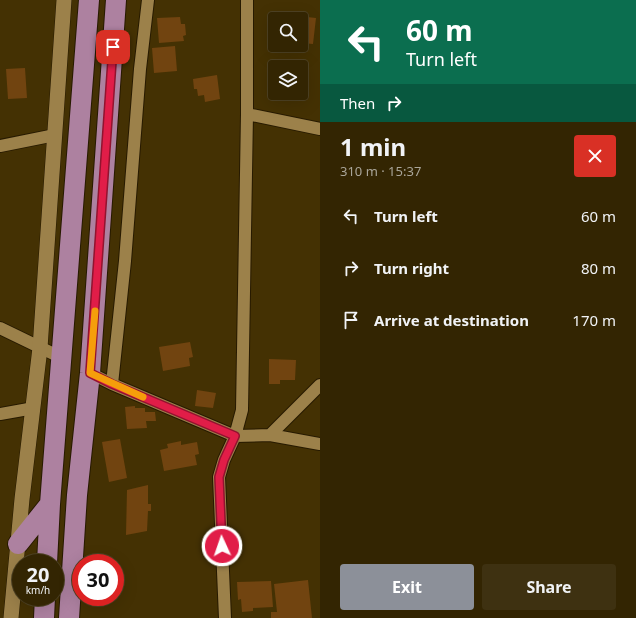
<!DOCTYPE html>
<html lang="en">
<head>
<meta charset="utf-8">
<style>
  body { margin:0; font-family:"Noto Sans",sans-serif; background:#3e3111; color:#f1f3f6; height:100vh; display:flex; flex-direction:column; font-size:15px; white-space:nowrap }
  * { box-sizing:border-box; margin:0 }
  p { font-size:13px; color:#a9a599 }
  .icon { flex:none; width:22px; height:22px; fill:none; stroke:currentColor; stroke-width:2; stroke-linecap:round; stroke-linejoin:round }
  .map { position:relative; flex:1; overflow:hidden }
  .drawer { display:flex; flex-direction:column; background:#332502; width:316px }
  .drawer>* { flex:none }
  .top-card { background:#0b6e4f; color:#fff; overflow:hidden }
  .buttons { position:absolute; left:268px; top:12px; display:grid; gap:8px }
  .buttons a { display:grid; place-items:center; width:40px; height:40px; border-radius:4px; background:#332502; box-shadow:0 4px 16px #0002,0 0 0 1px #4e4224; font-size:20px }
  .speed { position:absolute; left:12px; top:554px; display:flex; gap:8px; font-size:20px; font-weight:700; text-align:center }
  .speed>* { display:grid; place-content:center; width:52px; height:52px; border-radius:50%; background:#332502; box-shadow:0 4px 16px #0002,0 0 0 1px #4e4224; line-height:1 }
  .speed small { font-size:10px; font-weight:400 }
  .speed .limit { border:6px solid #d22; background:#fff; color:#111 }
  .pin { position:absolute; display:grid; place-items:center; width:34px; height:34px; color:#fff; margin:-17px; border-radius:8px; box-shadow:0 2px 6px #0006 }
  .me { position:absolute; width:44px; margin:-22px; rotate:357deg; stroke-linejoin:round; filter:drop-shadow(0 0 3px #0008) }
  .turn { display:flex; align-items:center; gap:14px; height:84px; padding:0 20px; font-size:18px }
  .turn .icon { width:52px; height:52px; stroke-width:2.5 }
  .turn b { display:block; font-size:28px; line-height:34px }
  .then { display:flex; align-items:center; height:38px; padding:0 20px; background:#0003; gap:8px; font-size:15px }
  .round { display:grid; place-items:center; flex:none; width:42px; height:42px; border-radius:4px; background:#3e3111 }
  .overview { display:flex; align-items:center; justify-content:space-between; height:68px; padding:0 20px }
  h1 { font-size:24px; font-weight:700; line-height:30px }
  .button { display:flex; gap:8px; margin-top:auto; padding:8px 20px }
  .button a { flex:1; height:46px; border-radius:4px; background:#8c9099; color:#fff; font-size:16px; font-weight:700; line-height:46px; text-align:center }
  .button a+a { background:#3e3111; color:#f1f3f6 }
  ul { padding:0; list-style:none }
  li { display:flex; align-items:center; gap:12px; height:52px; padding:0 20px }
  li div { flex:1 }
  li b { display:block; font-size:15px }
  li em { font-style:normal }
  main { display:flex; flex:1; min-height:0 }
  .map>svg:first-child { display:block }
  .building { fill:#714410 }
  .lines { fill:none; stroke-linecap:round; stroke-linejoin:round }
  .minor-casing { stroke:#271a00; stroke-width:14 }
  .tertiary-casing { stroke:#271a00; stroke-width:16 }
  .trunk-casing { stroke:#271a00; stroke-width:22 }
  .minor { stroke:#9c814a; stroke-width:12 }
  .tertiary { stroke:#9c814a; stroke-width:15 }
  .trunk { stroke:#ad81a0; stroke-width:20 }
  .route-casing { stroke:#92132f; stroke-width:10 }
  .route { stroke:#e11d48; stroke-width:7 }
  .slow { stroke:#f59e0b; stroke-width:7 }
</style>
</head>
<body>
<main>
<div class="map">
<svg width="320" height="618" viewBox="0 0 320 618">
  <rect width="100%" height="100%" fill="#443103"/>
  <path class="building" d="M 289,15 L 316,18 L 313,44 L 301,43 L 301,19 L 288,19 Z
    M 180,17 L 181,24 L 185,24 L 186,35 L 183,36 L 184,41 L 159,43 L 157,18 Z
    M 175,46 L 177,71 L 154,73 L 152,48 Z
    M 25,68 L 27,98 L 8,99 L 6,69 Z
    M 217,75 L 220,99 L 205,102 L 204,95 L 198,96 L 197,89 L 194,89 L 193,79 Z
    M 190,342 L 193,357 L 189,358 L 190,366 L 163,371 L 159,347 Z
    M 269,359 L 296,360 L 295,380 L 280,380 L 280,384 L 269,384 Z
    M 197,390 L 216,393 L 213,408 L 195,406 Z
    M 135,406 L 135,408 L 145,408 L 145,412 L 155,412 L 156,421 L 146,421 L 147,428 L 127,429 L 125,407 Z
    M 120,439 L 127,478 L 109,482 L 102,442 Z
    M 181,441 L 181,445 L 197,442 L 199,454 L 195,455 L 197,465 L 164,471 L 160,450 L 168,448 L 167,444 Z
    M 148,485 L 148,504 L 151,504 L 151,511 L 148,511 L 147,531 L 126,535 L 127,490 Z
    M 308,580 L 312,618 L 271,618 L 271,612 L 277,612 L 274,584 Z
    M 271,581 L 273,607 L 253,608 L 253,611 L 242,612 L 241,599 L 238,600 L 237,582 Z"/>
  <g class="lines">
    <defs>
      <path id="minor" d="M 247,114 L 320,129
        M 0,146 L 55,135
        M 0,328 L 62,358
        M 90,373 L 112,384 L 235,436 L 270,435 L 320,444
        M 112,384 L 125,261 L 140,69 L 148,0
        M 0,414 L 34,408
        M 270,435 L 320,385
        M 225,618 L 219,477 L 224,460 L 235,436 L 242,410 L 247,114 L 247,0"/>
      <path id="tertiary" d="M 11,618 L 22,499 L 40,348 L 64,0"/>
      <path id="trunk" d="M 18,544 L 50,504
        M 47,563 L 50,504 L 89,0
        M 44,618 L 45,597
        M 69,618 L 77,495 L 90,373 L 116,0"/>
    </defs>
    <use href="#minor" class="minor-casing"/>
    <use href="#tertiary" class="tertiary-casing"/>
    <use href="#trunk" class="trunk-casing"/>
    <use href="#minor" class="minor"/>
    <use href="#tertiary" class="tertiary"/>
    <use href="#trunk" class="trunk"/>
  </g>
  <g class="lines">
    <defs>
      <path id="route" d="M 113,47 L 90,373 L 112,384 L 235,436 L 224,460 L 219,477 L 222,546"/>
    </defs>
    <use href="#route" class="route-casing"/>
    <use href="#route" class="route"/>
    <path class="slow" d="M 95,311 L 90,373 L 143,397"/>
  </g>
</svg>
<div class="buttons">
<a><svg class="icon" aria-label="search" viewBox="0 0 24 24"><circle cx="10" cy="10" r="6"/><path d="M15 15l6 6"/></svg></a>
<a><svg class="icon" aria-label="layers" viewBox="0 0 24 24"><path d="M12 4l9 5-9 5-9-5zM3 14l9 5 9-5"/></svg></a>
</div>
<div class="speed"><div>20<small>km/h</small></div><div class="limit">30</div></div>
<div class="pin" style="left:113px;top:47px;background:#d93025"><svg class="icon" aria-label="arrive" viewBox="0 0 24 24"><path d="M6 21V4h12l-3 4 3 4H6"/></svg></div>
<svg class="me" style="left:222px;top:546px" viewBox="-20 -20 40 40"><circle r="17" fill="#e11d48" stroke="#fff" stroke-width="3"/><path d="M0-11L8 9 0 5-8 9z" fill="#fff"/></svg>
</div>
<section class="drawer">
<div class="top-card">
<div class="turn"><svg class="icon" aria-label="left" viewBox="0 0 24 24"><path d="M17 20v-9H6M10 6l-5 5 5 5"/></svg><div><b>60 m</b>Turn left</div></div>
<div class="then">Then<svg class="icon" aria-label="right" viewBox="0 0 24 24"><path d="M7 20v-9h11M14 6l5 5-5 5"/></svg></div>
</div>
<div class="overview"><div><h1>1 min</h1><p>310 m · 15:37</p></div><a class="round" style="background:#d93025;color:#fff"><svg class="icon" aria-label="close" viewBox="0 0 24 24"><path d="M6 6l12 12M18 6L6 18"/></svg></a></div>
<ul>
<li><svg class="icon" aria-label="left" viewBox="0 0 24 24"><path d="M17 20v-9H6M10 6l-5 5 5 5"/></svg><div><b>Turn left</b></div><em>60 m</em></li>
<li><svg class="icon" aria-label="right" viewBox="0 0 24 24"><path d="M7 20v-9h11M14 6l5 5-5 5"/></svg><div><b>Turn right</b></div><em>80 m</em></li>
<li><svg class="icon" aria-label="arrive" viewBox="0 0 24 24"><path d="M6 21V4h12l-3 4 3 4H6"/></svg><div><b>Arrive at destination</b></div><em>170 m</em></li>
</ul>
<div class="button"><a>Exit</a><a>Share</a></div>
</section>
</main>
</body>
</html>
